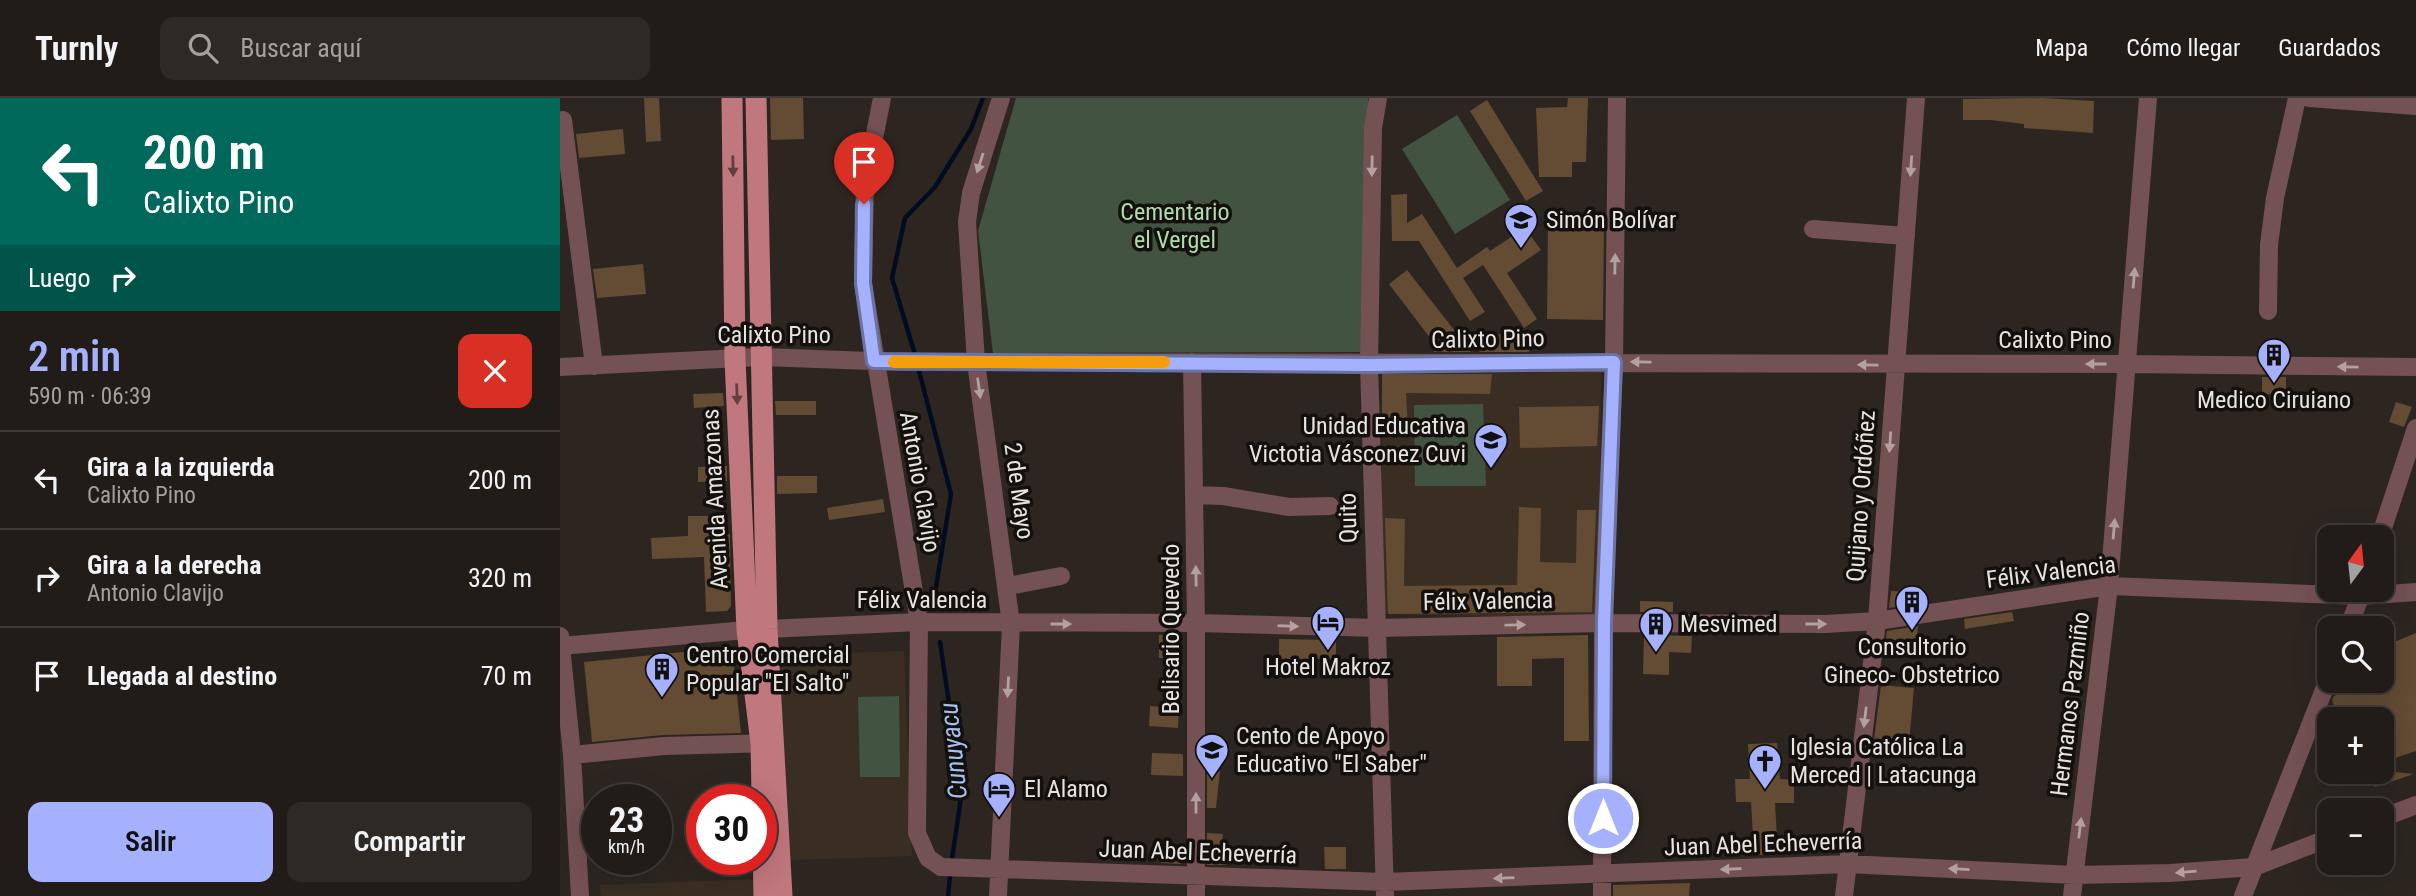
<!DOCTYPE html>
<html lang="es">
<head>
<meta charset="utf-8">
<style>
  body { margin:0; font-family:"Roboto Condensed",sans-serif; background:#2e2925; color:#f1f3f6; height:100vh; display:flex; flex-direction:column; font-size:26px; white-space:nowrap }
  * { box-sizing:border-box; margin:0 }
  p { font-size:23px; color:#a2a1a2 }
  .icon { flex:none; width:38px; height:38px; fill:none; stroke:currentColor; stroke-width:2; stroke-linecap:round; stroke-linejoin:round }
  .map { position:relative; flex:1; overflow:hidden }
  .panel { display:flex; flex-direction:column; background:#221c18; width:560px }
  .panel>* { flex:none }
  .banner { background:#00695c; color:#fff; overflow:hidden }
  .needle { width:46px; rotate:15deg }
  .buttons { position:absolute; left:1757px; top:427px; display:grid; gap:14px }
  .buttons a { display:grid; place-items:center; width:77px; height:77px; border-radius:14px; background:#221c18; box-shadow:0 7px 28px #0002,0 0 0 2px #3f3a37; font-size:35px }
  .speed { position:absolute; left:21px; top:686px; display:flex; gap:14px; font-size:35px; font-weight:700; text-align:center }
  .speed>* { display:grid; place-content:center; width:91px; height:91px; border-radius:50%; background:#221c18; box-shadow:0 7px 28px #0002,0 0 0 2px #3f3a37; line-height:1 }
  .speed small { font-size:18px; font-weight:400 }
  .speed .limit { border:10px solid #d22; background:#fff; color:#111 }
  .pin { position:absolute; display:grid; place-items:center; width:60px; height:60px; color:#fff; margin:-72px -30px; border-radius:50% 50% 50% 0; rotate:-45deg; box-shadow:0 0 7px #0007 }
  .pin .icon { rotate:45deg }
  .me { position:absolute; width:77px; margin:-38px; rotate:0deg; stroke-linejoin:round; filter:drop-shadow(0 0 5px #0008) }
  .turn { display:flex; align-items:center; gap:24px; height:147px; padding:0 28px; font-size:32px }
  .turn .icon { width:91px; height:91px; stroke-width:2.5 }
  .turn b { display:block; font-size:49px; line-height:60px }
  .then { display:flex; align-items:center; height:66px; padding:0 28px; background:#0003; gap:14px; font-size:26px }
  .round { display:grid; place-items:center; flex:none; width:74px; height:74px; border-radius:14px; background:#2e2925 }
  .overview { display:flex; align-items:center; justify-content:space-between; height:119px; padding:0 28px }
  h1 { font-size:42px; font-weight:600; line-height:52px; color:#a5b1fc }
  .cta { display:flex; gap:14px; margin-top:auto; padding:14px 28px }
  .cta a { flex:1; height:80px; border-radius:14px; background:#a5b1fc; color:#111; font-size:28px; font-weight:600; line-height:80px; text-align:center }
  .cta a+a { background:#2e2925; color:#f1f3f6 }
  ul { padding:0; list-style:none }
  li { display:flex; align-items:center; gap:21px; height:98px; padding:0 28px; border-top:2px solid #3f3a37 }
  li div { flex:1 }
  li b { display:block; font-size:26px }
  li em { font-style:normal }
  header { display:flex; align-items:center; gap:42px; box-sizing:border-box; height:98px; padding:0 35px; background:#221c18; border-bottom:2px solid #3f3a37 }
  header strong { font-size:33px }
  nav { display:flex; gap:38px; margin-inline-start:auto; font-size:24px }
  .search { width:490px; height:63px; background:#2e2925; display:flex; align-items:center; gap:18px; box-sizing:border-box; padding:0 24px; border-radius:14px; color:#a2a1a2; font-size:26px }
  main { display:flex; flex:1; min-height:0 }
  .map>svg:first-child { display:block }
  .built { fill:#3a2e23 }
  .green { fill:#425341 }
  .lines { fill:none; stroke-linecap:round; stroke-linejoin:round }
  .stream { stroke:#020c20; stroke-width:4.5 }
  .building { fill:#634b34 }
  .minor { stroke:#745153; stroke-width:18 }
  .major { stroke:#c0777d; stroke-width:21 }
  .oneway { fill:#b3a19f }
  .oneway2 { fill:#613e3f }
  .route-casing { stroke:#6b73a4; stroke-width:18 }
  .route { stroke:#a5b1fc; stroke-width:12 }
  .slow { stroke:#f59e0b; stroke-width:12 }
  .labels { text-anchor:middle; dominant-baseline:central; stroke-width:7; stroke-linejoin:round; paint-order:stroke }
  .park-label { font-size:24px; fill:#b1dcae; stroke:#13100d }
  .poi-label { font-size:24px; fill:#e7e3de; stroke:#13100d; text-anchor:start }
  .street-label { font-size:24px; fill:#e7e3de; stroke:#13100d }
  .water-label { font-size:26px; font-style:italic; fill:#a2c1f2; stroke:#13100d }
</style>
</head>
<body>
<header>
<strong>Turnly</strong>
<div class="search"><svg class="icon" aria-label="search" viewBox="0 0 24 24"><circle cx="10" cy="10" r="6"/><path d="M15 15l6 6"/></svg>Buscar aquí</div>
<nav><a>Mapa</a><a>Cómo llegar</a><a>Guardados</a></nav>
</header>
<main>
<section class="panel">
<div class="banner">
<div class="turn"><svg class="icon" aria-label="left" viewBox="0 0 24 24"><path d="M17 20v-9H6M10 6l-5 5 5 5"/></svg><div><b>200 m</b>Calixto Pino</div></div>
<div class="then">Luego<svg class="icon" aria-label="right" viewBox="0 0 24 24"><path d="M7 20v-9h11M14 6l5 5-5 5"/></svg></div>
</div>
<div class="overview"><div><h1>2 min</h1><p>590 m · 06:39</p></div><a class="round" style="background:#d93025;color:#fff"><svg class="icon" aria-label="close" viewBox="0 0 24 24"><path d="M6 6l12 12M18 6L6 18"/></svg></a></div>
<ul>
<li><svg class="icon" aria-label="left" viewBox="0 0 24 24"><path d="M17 20v-9H6M10 6l-5 5 5 5"/></svg><div><b>Gira a la izquierda</b><p>Calixto Pino</p></div><em>200 m</em></li>
<li><svg class="icon" aria-label="right" viewBox="0 0 24 24"><path d="M7 20v-9h11M14 6l5 5-5 5"/></svg><div><b>Gira a la derecha</b><p>Antonio Clavijo</p></div><em>320 m</em></li>
<li><svg class="icon" aria-label="arrive" viewBox="0 0 24 24"><path d="M6 21V4h12l-3 4 3 4H6"/></svg><div><b>Llegada al destino</b></div><em>70 m</em></li>
</ul>
<div class="cta"><a>Salir</a><a>Compartir</a></div>
</section>
<div class="map">
<svg width="1856" height="798" viewBox="0 0 1856 798">
  <rect width="100%" height="100%" fill="#2d2620"/>
  <path class="built" d="M 1041,274 L 1040,520 L 822,516 L 822,276 Z
    M 344,553 L 352,758 L 228,762 L 220,557 Z
    M 195,781 L 196,798 L 41,798 L 40,787 Z"/>
  <path class="green" d="M 456,0 L 808,0 L 812,254 L 433,255 L 418,133 Z
    M 897,17 L 950,102 L 895,136 L 842,51 Z
    M 923,306 L 926,388 L 855,388 L 854,307 Z
    M 339,598 L 340,679 L 300,679 L 298,599 Z"/>
  <g class="lines">
    <path class="stream" d="M 356,260 L 332,180 L 345,120 L 375,89 L 411,31 L 423,0
      M 358,269 L 391,396 L 376,489
      M 380,544 L 402,693 L 392,761
      M 388,798 L 390,778"/>
  </g>
  <path class="building" d="M 84,0 L 99,0 L 101,43 L 86,44 Z
    M 210,0 L 243,0 L 244,41 L 211,42 Z
    M 1008,0 L 1028,0 L 1026,64 L 1012,64 L 1012,79 L 979,79 L 976,10 L 1007,9 Z
    M 1483,0 L 1534,3 L 1533,35 L 1464,30 L 1464,26 L 1430,22 L 1403,22 L 1403,1 Z
    M 927,2 L 983,93 L 966,103 L 910,13 Z
    M 63,31 L 65,56 L 19,60 L 16,36 Z
    M 847,96 L 847,125 L 862,116 L 897,170 L 927,149 L 930,153 L 965,130 L 981,152 L 947,175 L 977,221 L 964,230 L 923,167 L 903,180 L 925,214 L 910,223 L 859,143 L 832,143 L 831,97 Z
    M 988,127 L 1044,128 L 1043,222 L 987,221 Z
    M 83,166 L 86,196 L 37,200 L 33,171 Z
    M 847,172 L 895,233 L 890,236 L 897,236 L 911,254 L 874,254 L 874,245 L 829,186 Z
    M 919,236 L 969,236 L 969,254 L 919,254 L 926,248 Z
    M 822,276 L 932,276 L 930,296 L 846,295 L 848,330 L 822,331 Z
    M 1702,279 L 1726,279 L 1726,297 L 1702,296 Z
    M 163,295 L 164,308 L 134,310 L 133,296 Z
    M 215,303 L 256,303 L 256,317 L 216,317 Z
    M 1836,304 L 1852,309 L 1844,329 L 1829,324 Z
    M 1039,308 L 1037,348 L 960,350 L 959,309 Z
    M 167,368 L 167,383 L 138,384 L 138,369 Z
    M 217,378 L 257,378 L 257,395 L 217,396 Z
    M 323,401 L 325,414 L 269,422 L 267,410 Z
    M 959,409 L 981,410 L 980,464 L 1016,465 L 1017,412 L 1036,412 L 1032,514 L 828,516 L 825,420 L 845,421 L 844,488 L 957,487 Z
    M 128,418 L 158,418 L 158,437 L 170,436 L 171,508 L 167,513 L 146,514 L 144,459 L 92,461 L 91,440 L 128,438 Z
    M 1331,493 L 1350,494 L 1350,507 L 1329,510 Z
    M 1080,503 L 1113,504 L 1113,514 L 1080,514 Z
    M 1452,514 L 1454,523 L 1405,531 L 1404,521 Z
    M 1358,528 L 1357,544 L 1333,542 L 1331,559 L 1324,558 L 1327,533 Z
    M 1856,535 L 1856,653 L 1832,661 L 1836,674 L 1854,676 L 1815,689 L 1809,674 L 1822,674 L 1822,621 L 1779,621 L 1772,602 L 1774,598 L 1791,592 L 1790,590 L 1822,583 L 1822,553 L 1833,549 L 1832,545 Z
    M 599,537 L 621,537 L 621,560 L 599,560 Z
    M 1028,537 L 1029,643 L 1004,643 L 1004,560 L 972,561 L 972,588 L 937,588 L 937,539 Z
    M 1084,537 L 1132,538 L 1131,555 L 1109,554 L 1109,577 L 1083,576 Z
    M 719,541 L 776,542 L 776,565 L 761,566 L 761,561 L 719,561 Z
    M 172,549 L 181,635 L 103,637 L 32,644 L 24,564 Z
    M 1321,587 L 1354,590 L 1349,645 L 1314,642 Z
    M 590,608 L 619,610 L 618,630 L 589,628 Z
    M 1217,645 L 1220,681 L 1234,682 L 1234,705 L 1215,705 L 1218,756 L 1194,757 L 1191,704 L 1176,704 L 1175,681 L 1190,681 L 1188,646 Z
    M 592,655 L 623,656 L 623,678 L 591,677 Z
    M 647,668 L 655,668 L 656,673 L 660,673 L 656,710 L 647,710 Z
    M 647,735 L 663,736 L 661,755 L 666,755 L 666,767 L 647,767 Z
    M 601,749 L 620,749 L 621,766 L 601,765 Z
    M 764,749 L 786,749 L 786,771 L 765,771 Z
    M 1130,785 L 1129,798 L 1053,798 L 1053,787 Z"/>
  <g class="lines">
    <path class="minor" d="M 322,0 L 305,86 L 303,185 L 359,524 L 357,735 L 368,760 L 381,769 L 825,784 L 1287,766 L 1515,777 L 1610,775 L 1694,769 L 1769,740
      M 818,0 L 813,30 L 809,266 L 825,798
      M 1749,0 L 1856,8
      M 3,22 L 34,268
      M 1253,131 L 1346,138
      M 1708,213 L 1709,147 L 1715,100 L 1737,0
      M 632,264 L 636,525 L 636,798
      M 0,269 L 200,259 L 338,264 L 1567,266 L 1856,269
      M 634,397 L 663,398 L 729,409 L 770,408
      M 1820,439 L 1856,330
      M 448,488 L 501,478
      M 1788,530 L 1803,492
      M 0,538 L 12,657 L 20,798
      M 0,548 L 187,532 L 359,524 L 636,525 L 818,530 L 1043,525 L 1265,526 L 1317,523 L 1549,488 L 1801,498 L 1856,494
      M 12,657 L 104,648 L 214,645
      M 1822,720 L 1856,707
      M 438,798 L 451,526 L 416,264 L 407,124 L 411,95 L 441,0
      M 1042,798 L 1043,525 L 1054,264 L 1057,0
      M 1284,798 L 1317,523 L 1356,0
      M 1512,798 L 1549,488 L 1588,0
      M 1683,798 L 1769,579"/>
    <path class="major" d="M 172,0 L 175,261 L 187,532 L 201,645 L 204,798
      M 196,0 L 207,531 L 222,798"/>
  </g>
  <defs><path id="oneway-solid" d="M-6-.8H1V-3.2L6.5 0L1 3.2V.8H-6Z" transform="scale(1.75)"/></defs>
  <g class="oneway">
    <use href="#oneway-solid" transform="translate(420 65) rotate(108)"/>
    <use href="#oneway-solid" transform="translate(812 68) rotate(91)"/>
    <use href="#oneway-solid" transform="translate(1351 68) rotate(94)"/>
    <use href="#oneway-solid" transform="translate(1055 166) rotate(-89)"/>
    <use href="#oneway-solid" transform="translate(1574 180) rotate(-85)"/>
    <use href="#oneway-solid" transform="translate(1081 264) rotate(-179)"/>
    <use href="#oneway-solid" transform="translate(1536 266) rotate(180)"/>
    <use href="#oneway-solid" transform="translate(1308 267) rotate(-179)"/>
    <use href="#oneway-solid" transform="translate(1788 269) rotate(-179)"/>
    <use href="#oneway-solid" transform="translate(419 290) rotate(82)"/>
    <use href="#oneway-solid" transform="translate(1330 344) rotate(94)"/>
    <use href="#oneway-solid" transform="translate(1554 431) rotate(-85)"/>
    <use href="#oneway-solid" transform="translate(636 478) rotate(-91)"/>
    <use href="#oneway-solid" transform="translate(501 526)"/>
    <use href="#oneway-solid" transform="translate(1256 526)"/>
    <use href="#oneway-solid" transform="translate(955 527) rotate(-1)"/>
    <use href="#oneway-solid" transform="translate(728 528) rotate(2)"/>
    <use href="#oneway-solid" transform="translate(448 589) rotate(93)"/>
    <use href="#oneway-solid" transform="translate(1305 619) rotate(97)"/>
    <use href="#oneway-solid" transform="translate(636 705) rotate(-90)"/>
    <use href="#oneway-solid" transform="translate(1520 730) rotate(-83)"/>
    <use href="#oneway-solid" transform="translate(1171 771) rotate(178)"/>
    <use href="#oneway-solid" transform="translate(1399 771) rotate(-177)"/>
    <use href="#oneway-solid" transform="translate(1626 774) rotate(175)"/>
    <use href="#oneway-solid" transform="translate(944 780) rotate(178)"/>
  </g>
  <g class="oneway2">
    <use href="#oneway-solid" transform="translate(173 68) rotate(89)"/>
    <use href="#oneway-solid" transform="translate(177 296) rotate(88)"/>
  </g>
  <g class="lines">
    <defs>
      <path id="route" d="M 304,106 L 303,185 L 314,263 L 809,267 L 1054,264 L 1044,525 L 1043,720"/>
    </defs>
    <use href="#route" class="route-casing"/>
    <use href="#route" class="route"/>
    <path class="slow" d="M 334,264 L 604,264"/>
  </g>
  <defs>
    <symbol id="school-pin" viewBox="-11 -11 22 30"><path d="M0 17L-7.5 6A9.5 9.5 0 1 1 7.5 6Z" fill="#a5b1fc" stroke="#13100d"/><path d="M0-5L7-2L0 1L-7-2ZM-4 1L0 2.5L4 1V4Q0 6-4 4Z" fill="#111"/></symbol>
    <symbol id="building-pin" viewBox="-11 -11 22 30"><path d="M0 17L-7.5 6A9.5 9.5 0 1 1 7.5 6Z" fill="#a5b1fc" stroke="#13100d"/><path d="M-4-6H4V6H1V3H-1V6H-4ZM-2.5-4.3h1.7v1.8h-1.7ZM.8-4.3h1.7v1.8H.8ZM-2.5-1h1.7V.8h-1.7ZM.8-1h1.7V.8H.8Z" fill="#111"/></symbol>
    <symbol id="hotel-pin" viewBox="-11 -11 22 30"><path d="M0 17L-7.5 6A9.5 9.5 0 1 1 7.5 6Z" fill="#a5b1fc" stroke="#13100d"/><path d="M-6-4.5h1.5V1H6V5H4.5V3h-9V5H-6ZM-4 0a1.8 1.8 0 1 1 3.6 0ZM.5 0V-2.5h3Q6-2.5 6 0Z" fill="#111"/></symbol>
    <symbol id="church-pin" viewBox="-11 -11 22 30"><path d="M0 17L-7.5 6A9.5 9.5 0 1 1 7.5 6Z" fill="#a5b1fc" stroke="#13100d"/><path d="M-1.2-6h2.4v3.5h3.3v2.4h-3.3V6h-2.4V-.1h-3.3v-2.4h3.3Z" fill="#111"/></symbol>
  </defs>
  <g fill-rule="evenodd">
    <use href="#school-pin" x="942" y="103" width="38" height="52"/>
    <use href="#building-pin" x="1695" y="238" width="38" height="52"/>
    <use href="#school-pin" x="912" y="323" width="38" height="52"/>
    <use href="#building-pin" x="1333" y="485" width="38" height="52"/>
    <use href="#hotel-pin" x="749" y="505" width="38" height="52"/>
    <use href="#building-pin" x="1077" y="507" width="38" height="52"/>
    <use href="#building-pin" x="83" y="552" width="38" height="52"/>
    <use href="#school-pin" x="633" y="633" width="38" height="52"/>
    <use href="#church-pin" x="1186" y="644" width="38" height="52"/>
    <use href="#hotel-pin" x="420" y="672" width="38" height="52"/>
  </g>
  <g class="labels">
    <g class="park-label">
      <text x="615" y="114">Cementario<tspan x="615" dy="28">el Vergel</tspan></text>
    </g>
    <g class="poi-label">
      <text x="986" y="122">Simón Bolívar</text>
      <text x="1714" y="302" text-anchor="middle">Medico Ciruiano</text>
      <text x="906" y="328" text-anchor="end">Unidad Educativa<tspan x="906" dy="28">Victotia Vásconez Cuvi</tspan></text>
      <text x="1120" y="526">Mesvimed</text>
      <text x="1352" y="549" text-anchor="middle">Consultorio<tspan x="1352" dy="28">Gineco- Obstetrico</tspan></text>
      <text x="126" y="557">Centro Comercial<tspan x="126" dy="28">Popular "El Salto"</tspan></text>
      <text x="768" y="569" text-anchor="middle">Hotel Makroz</text>
      <text x="676" y="638">Cento de Apoyo<tspan x="676" dy="28">Educativo "El Saber"</tspan></text>
      <text x="1230" y="649">Iglesia Católica La<tspan x="1230" dy="28">Merced | Latacunga</tspan></text>
      <text x="464" y="691">El Alamo</text>
    </g>
    <g class="street-label">
      <text x="214" y="237">Calixto Pino</text>
      <text transform="translate(928 241) rotate(-1)">Calixto Pino</text>
      <text x="1495" y="242">Calixto Pino</text>
      <text transform="translate(360 384) rotate(80)">Antonio Clavijo</text>
      <text transform="translate(459 393) rotate(82)">2 de Mayo</text>
      <text transform="translate(1301 398) rotate(-86)">Quijano y Ordóñez</text>
      <text transform="translate(155 401) rotate(-93)">Avenida Amazonas</text>
      <text transform="translate(788 420) rotate(-91)">Quito</text>
      <text transform="translate(1491 474) rotate(-7)">Félix Valencia</text>
      <text x="362" y="502">Félix Valencia</text>
      <text transform="translate(928 503) rotate(-1)">Félix Valencia</text>
      <text transform="translate(611 531) rotate(-90)">Belisario Quevedo</text>
      <text transform="translate(1510 606) rotate(-83)">Hermanos Pazmiño</text>
      <text transform="translate(1203 746) rotate(-2)">Juan Abel Echeverría</text>
      <text transform="translate(638 754) rotate(2)">Juan Abel Echeverría</text>
    </g>
    <g class="water-label">
      <text transform="translate(393 653) rotate(-96)">Cunuyacu</text>
    </g>
  </g>
</svg>
<div class="buttons">
<a><svg class="needle" viewBox="-14 -14 28 28"><path d="M0-13l5 13h-10z" fill="#e53935"/><path d="M0 13l5-13h-10z" fill="#a2a1a2"/></svg></a>
<a><svg class="icon" aria-label="search" viewBox="0 0 24 24"><circle cx="10" cy="10" r="6"/><path d="M15 15l6 6"/></svg></a>
<a>+</a>
<a>−</a>
</div>
<div class="speed"><div>23<small>km/h</small></div><div class="limit">30</div></div>
<div class="pin" style="left:304px;top:106px;background:#d93025"><svg class="icon" aria-label="arrive" viewBox="0 0 24 24"><path d="M6 21V4h12l-3 4 3 4H6"/></svg></div>
<svg class="me" style="left:1043px;top:720px" viewBox="-20 -20 40 40"><circle r="17" fill="#a5b1fc" stroke="#fff" stroke-width="3"/><path d="M0-11L8 9 0 5-8 9z" fill="#fff"/></svg>
</div>
</main>
</body>
</html>
